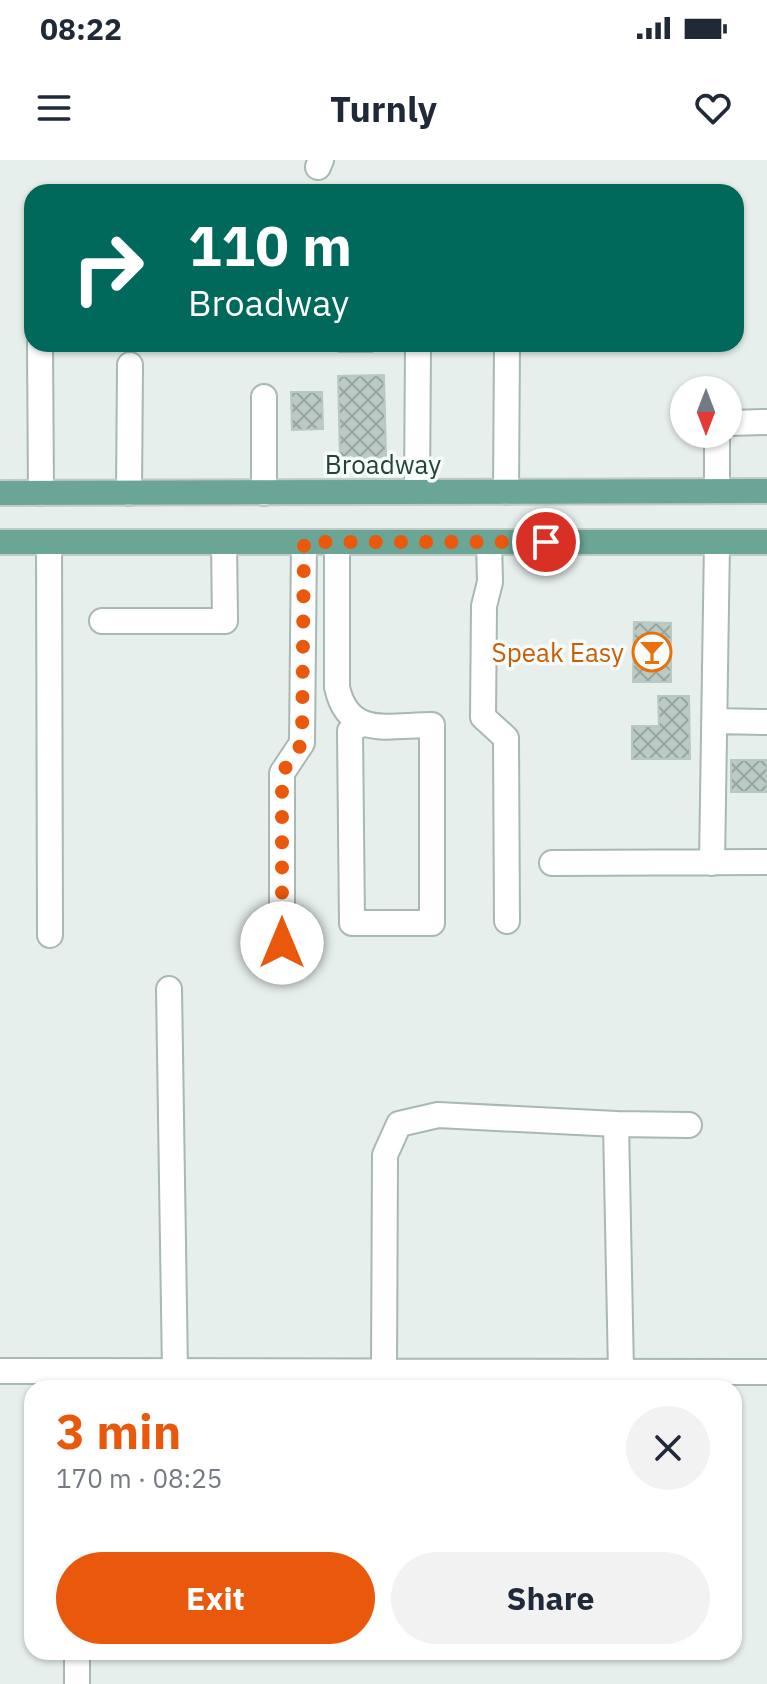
<!DOCTYPE html>
<html lang="en">
<head>
<meta charset="utf-8">
<style>
  body { margin:0; font-family:"IBM Plex Sans",sans-serif; background:#f2f2f3; color:#1f2937; height:100vh; display:flex; flex-direction:column; font-size:30px; white-space:nowrap }
  * { box-sizing:border-box; margin:0 }
  p { font-size:26px; color:#747a83 }
  .icon { flex:none; width:44px; height:44px; fill:none; stroke:currentColor; stroke-width:2; stroke-linecap:round; stroke-linejoin:round }
  .map { position:relative; flex:1; overflow:hidden }
  .drawer { position:absolute; left:24px; top:1220px; width:718px; height:280px; display:flex; flex-direction:column; background:#fff; border-radius:24px; box-shadow:0 2px 6px #0004 }
  .drawer>* { flex:none }
  .banner { position:absolute; left:24px; top:24px; width:720px; height:168px; border-radius:24px; box-shadow:0 2px 6px #0004; background:#00695c; color:#fff; overflow:hidden }
  .needle { width:52px; rotate:180deg }
  .fabs { position:absolute; left:670px; top:216px; display:grid; gap:16px }
  .fabs a { display:grid; place-items:center; width:72px; height:72px; border-radius:50%; background:#fff; box-shadow:0 2px 6px #0004; font-size:40px }
  .pin { position:absolute; display:grid; place-items:center; width:68px; height:68px; color:#fff; margin:-34px; border:4px solid #fff; border-radius:50%; box-shadow:0 2px 8px #0007 }
  .me { position:absolute; width:88px; margin:-44px; rotate:0deg; stroke-linejoin:round; filter:drop-shadow(0 0 6px #0008) }
  .turn { display:flex; align-items:center; gap:28px; height:168px; padding:0 32px; font-size:36px }
  .turn .icon { width:104px; height:104px; stroke-width:2.5 }
  .turn b { display:block; font-size:56px; line-height:68px }
  .round { display:grid; place-items:center; flex:none; width:84px; height:84px; border-radius:42px; background:#f2f2f3 }
  .head { display:flex; align-items:center; justify-content:space-between; height:136px; padding:0 32px }
  h1 { font-size:48px; font-weight:700; line-height:60px; color:#ea580c }
  .cta { display:flex; gap:16px; margin-top:auto; padding:16px 32px }
  .cta a { flex:1; height:92px; border-radius:48px; background:#ea580c; color:#fff; font-size:32px; font-weight:700; line-height:92px; text-align:center }
  .cta a+a { background:#f2f2f3; color:#1f2937 }
  .status { display:flex; justify-content:space-between; align-items:center; height:56px; padding:0 40px; background:#fff; direction:ltr }
  .status svg { height:22px; fill:currentColor }
  header { display:flex; justify-content:space-between; align-items:center; height:104px; padding:0 32px; background:#fff; font-size:36px; font-weight:700 }
  .map>svg:first-child { display:block }
  .building { fill:url(#building-cross-hatch); stroke:#b8c9c2; stroke-width:2 }
  .lines { fill:none; stroke-linecap:round; stroke-linejoin:round }
  .minor-casing { stroke:#a8b8b2; stroke-width:28 }
  .major-casing { stroke:#c2cac8; stroke-width:28 }
  .minor { stroke:#fff; stroke-width:24 }
  .major { stroke:#6aa596; stroke-width:24 }
  .route { stroke:#ea580c; stroke-width:14; stroke-dasharray:0 25.2 }
  .labels { text-anchor:middle; dominant-baseline:central; stroke-width:7; stroke-linejoin:round; paint-order:stroke }
  .street-label { font-size:26px; fill:#24423a; stroke:#f7fbf9 }
  .food-label { font-size:26px; fill:#c56008; stroke:#f7fbf9; text-anchor:end }
</style>
</head>
<body>
<div class="status"><b>08:22</b><svg viewBox="0 0 49 12"><path d="M0 12V9h3v3zM5 12V6h3v6zM10 12V3h3v9zM15 12V0h3v12zM26 1h20v11H26zM47 4h2v5h-2z"/></svg></div>
<header><svg class="icon" aria-label="menu" viewBox="0 0 24 24"><path d="M4 6h16M4 12h16M4 18h16"/></svg>Turnly<svg class="icon" aria-label="heart" viewBox="0 0 24 24"><path d="M12 20l-8-8c-3-5 5-10 8-4 3-6 11-1 8 4z"/></svg></header>
<div class="map">
<svg width="767" height="1524" viewBox="0 0 767 1524">
  <defs>
    <pattern id="building-cross-hatch" width="8" height="8" patternUnits="userSpaceOnUse" patternTransform="scale(2)"><rect width="8" height="8" fill="#bbcac4"/><path d="M0 0l8 8M0 8l8-8" fill="none" stroke="#98a6a0"/></pattern>
  </defs>
  <rect width="100%" height="100%" fill="#e6efeb"/>
  <path class="building" d="M 339,184 L 372,184 L 372,192 L 339,192 Z
    M 384,215 L 386,297 L 340,298 L 338,216 Z
    M 291,232 L 322,232 L 323,269 L 292,270 Z
    M 634,462 L 671,463 L 671,522 L 633,522 Z
    M 658,536 L 689,536 L 690,599 L 632,599 L 632,566 L 659,566 Z
    M 731,600 L 767,600 L 767,632 L 731,632 Z"/>
  <g class="lines">
    <defs>
      <path id="minor" d="M 318,7 L 321,0
        M 40,184 L 41,333
        M 728,263 L 767,262
        M 717,274 L 717,331
        M 417,332 L 418,184
        M 506,332 L 507,184
        M 129,333 L 130,205
        M 264,333 L 264,237
        M 49,382 L 50,775
        M 337,382 L 337,527 C 348,579 389,565 432,565 L 432,763 L 352,763 L 350,571 L 360,565
        M 489,382 L 490,422 L 484,446 L 483,557 L 506,578 L 507,761
        M 102,461 L 225,461 L 224,382
        M 714,561 L 767,562
        M 552,703 L 767,702
        M 712,703 L 717,382
        M 282,783 L 282,613 L 302,583 L 304,382
        M 169,829 L 175,1211
        M 616,964 L 689,965
        M 0,1211 L 767,1212
        M 384,1212 L 385,995 L 399,964 L 438,955 L 616,964 L 621,1212
        M 77,1524 L 77,1492"/>
      <path id="major" d="M 0,333 L 767,331
        M 0,382 L 767,382"/>
    </defs>
    <use href="#minor" class="minor-casing"/>
    <use href="#major" class="major-casing"/>
    <use href="#minor" class="minor"/>
    <use href="#major" class="major"/>
  </g>
  <g class="lines">
    <path class="route" d="M 282,783 L 282,613 L 302,583 L 304,382 L 546,382"/>
  </g>
  <defs>
    <symbol id="bar-ring" viewBox="-11 -11 22 22"><circle r="9.5" fill="#f7fbf9" stroke="#e8710a" stroke-width="1.5"/><path d="M-6-5H6L.8 .8V4.5H3.5V6h-7V4.5H-.8V.8Z" fill="#e8710a"/></symbol>
  </defs>
  <g fill-rule="evenodd">
    <use href="#bar-ring" x="630" y="470" width="44" height="44"/>
  </g>
  <g class="labels">
    <g class="street-label">
      <text x="383" y="304">Broadway</text>
    </g>
    <g class="food-label">
      <text x="624" y="492">Speak Easy</text>
    </g>
  </g>
</svg>
<div class="fabs">
<a><svg class="needle" viewBox="-14 -14 28 28"><path d="M0-13l5 13h-10z" fill="#e53935"/><path d="M0 13l5-13h-10z" fill="#747a83"/></svg></a>
</div>
<div class="pin" style="left:546px;top:382px;background:#d93025"><svg class="icon" aria-label="arrive" viewBox="0 0 24 24"><path d="M6 21V4h12l-3 4 3 4H6"/></svg></div>
<svg class="me" style="left:282px;top:783px" viewBox="-20 -20 40 40"><circle r="19" fill="#fff"/><path d="M0-13L10 11 0 6-10 11z" fill="#ea580c"/></svg>
<div class="banner">
<div class="turn"><svg class="icon" aria-label="right" viewBox="0 0 24 24"><path d="M7 20v-9h11M14 6l5 5-5 5"/></svg><div><b>110 m</b>Broadway</div></div>
</div>
<section class="drawer">
<div class="head"><div><h1>3 min</h1><p>170 m · 08:25</p></div><a class="round"><svg class="icon" aria-label="close" viewBox="0 0 24 24"><path d="M6 6l12 12M18 6L6 18"/></svg></a></div>
<div class="cta"><a>Exit</a><a>Share</a></div>
</section>
</div>
</body>
</html>
